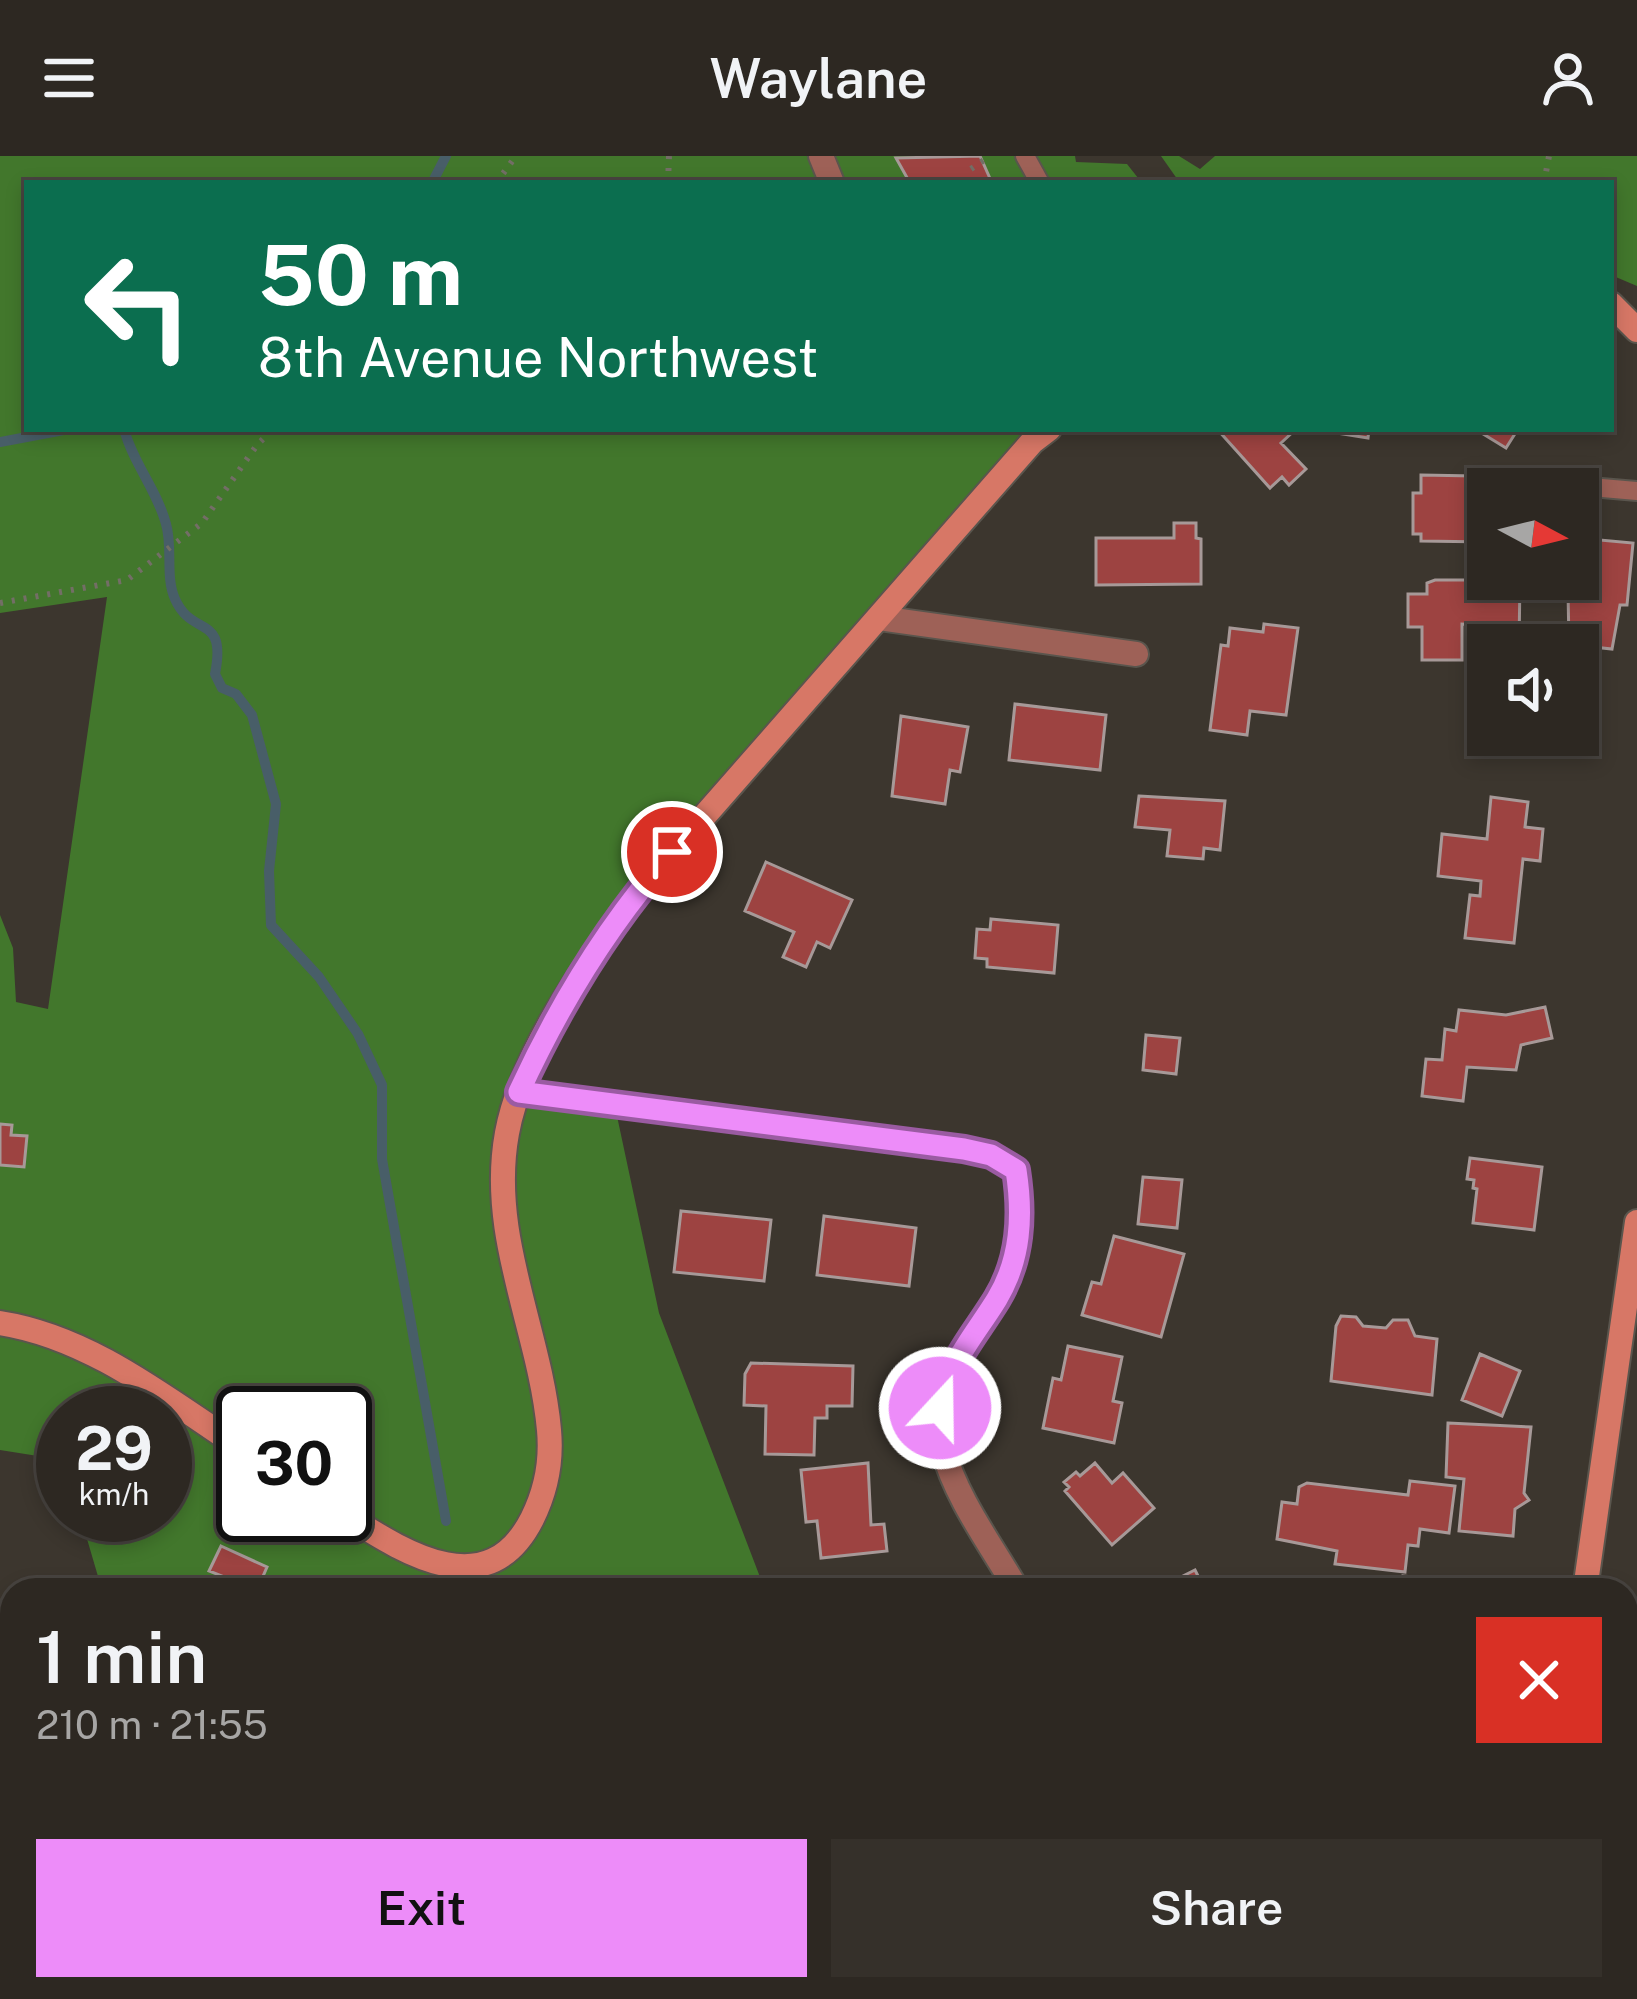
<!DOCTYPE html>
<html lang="en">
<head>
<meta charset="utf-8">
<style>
  body { margin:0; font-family:"Public Sans",sans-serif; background:#35302a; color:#f1f3f6; height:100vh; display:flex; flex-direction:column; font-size:45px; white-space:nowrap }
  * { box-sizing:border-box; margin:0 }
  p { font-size:39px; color:#a7a6a5 }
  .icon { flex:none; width:66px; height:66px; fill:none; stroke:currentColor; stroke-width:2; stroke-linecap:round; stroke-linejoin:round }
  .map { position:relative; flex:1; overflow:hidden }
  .side { position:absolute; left:0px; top:1422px; width:1638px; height:423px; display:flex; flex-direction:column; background:#2d2822; border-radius:36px 36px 0 0; box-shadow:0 6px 18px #0003,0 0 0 3px #484440 }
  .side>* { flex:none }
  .banner { position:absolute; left:24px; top:24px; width:1590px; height:252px; border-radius:0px; box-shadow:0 6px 18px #0003,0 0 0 3px #484440; background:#0b6e4f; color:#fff; overflow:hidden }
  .needle { width:78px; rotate:97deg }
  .controls { position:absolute; left:1467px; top:312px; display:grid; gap:24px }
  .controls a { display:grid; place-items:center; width:132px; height:132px; border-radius:0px; background:#2d2822; box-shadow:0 6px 18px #0003,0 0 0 3px #484440; font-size:60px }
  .speed { position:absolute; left:36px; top:1230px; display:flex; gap:24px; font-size:60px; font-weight:700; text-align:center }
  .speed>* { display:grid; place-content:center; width:156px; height:156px; border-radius:50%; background:#2d2822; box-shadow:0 6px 18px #0003,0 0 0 3px #484440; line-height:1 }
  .speed small { font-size:30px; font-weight:400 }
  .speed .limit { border:6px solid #111; border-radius:18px; background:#fff; color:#111 }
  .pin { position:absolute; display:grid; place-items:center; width:102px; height:102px; color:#fff; margin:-51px; border:6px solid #fff; border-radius:50%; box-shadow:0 3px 12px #0007 }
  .me { position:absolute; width:132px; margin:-66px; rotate:21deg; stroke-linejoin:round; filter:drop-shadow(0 0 9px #0008) }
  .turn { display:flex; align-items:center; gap:42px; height:252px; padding:0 36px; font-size:54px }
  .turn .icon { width:156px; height:156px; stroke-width:2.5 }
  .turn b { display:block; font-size:84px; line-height:102px }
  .round { display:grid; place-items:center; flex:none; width:126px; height:126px; border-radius:0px; background:#35302a }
  .overview { display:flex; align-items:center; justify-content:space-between; height:204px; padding:0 36px }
  h1 { font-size:72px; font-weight:600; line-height:90px }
  .primary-button { display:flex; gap:24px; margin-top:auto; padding:24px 36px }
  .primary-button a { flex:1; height:138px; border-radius:0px; background:#ed8cf9; color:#111; font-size:48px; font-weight:600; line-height:138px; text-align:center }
  .primary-button a+a { background:#35302a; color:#f1f3f6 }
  header { display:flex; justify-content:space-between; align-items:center; height:156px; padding:0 36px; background:#2d2822; font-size:54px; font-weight:600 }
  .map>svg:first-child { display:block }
  .forest { fill:#42772c; fill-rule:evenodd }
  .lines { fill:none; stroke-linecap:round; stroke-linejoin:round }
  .stream { stroke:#485e68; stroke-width:10 }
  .building { fill:#9d4341; stroke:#a79998; stroke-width:3 }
  .lane-casing { stroke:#5a554d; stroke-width:22 }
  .street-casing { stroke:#5a554d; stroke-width:28 }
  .secondary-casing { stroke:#5a554d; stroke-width:28 }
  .path { stroke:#736e66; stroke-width:6; stroke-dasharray:3 9; stroke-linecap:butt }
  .lane { stroke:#9e6157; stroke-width:18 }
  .street { stroke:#9e6157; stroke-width:24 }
  .secondary { stroke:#d77766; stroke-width:24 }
  .route-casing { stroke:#9a5ba2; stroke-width:30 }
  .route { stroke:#ed8cf9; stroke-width:21 }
</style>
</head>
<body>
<header><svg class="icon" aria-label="menu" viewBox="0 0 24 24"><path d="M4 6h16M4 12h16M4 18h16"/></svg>Waylane<svg class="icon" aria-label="person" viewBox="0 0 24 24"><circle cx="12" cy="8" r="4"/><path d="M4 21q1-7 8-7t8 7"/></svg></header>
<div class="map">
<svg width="1637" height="1843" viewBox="0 0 1637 1843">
  <rect width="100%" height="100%" fill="#3c362e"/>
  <path class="forest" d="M 0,0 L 1075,0 L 1076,6 L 1127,8 L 1142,27 L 27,27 L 27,273 L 1049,273 L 642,730 L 520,935 L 614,946 L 659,1157 L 765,1434 L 102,1434 L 80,1359 L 165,1359 L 165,1257 L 63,1257 L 63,1304 L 0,1294 L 0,759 L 13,792 L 16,846 L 48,853 L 107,441 L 0,457 ZM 243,1257 L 345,1257 L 345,1359 L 243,1359 Z
    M 1161,0 L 1179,0 L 1200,13 L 1215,0 L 1637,0 L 1637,130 L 1611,119 L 1611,27 L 1180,27 Z
    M 181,1833 L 320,1833 L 320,1843 L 182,1843 Z
    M 759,1833 L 995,1833 L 1001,1843 L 762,1843 Z"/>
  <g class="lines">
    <path class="stream" d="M 432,27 L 446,0
      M 124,273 C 133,307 157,334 166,368 C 173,391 165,421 175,443 C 192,482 227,457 215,518 L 222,532 L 236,538 L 252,559 L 276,648 L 269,715 L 271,769 L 319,821 L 358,878 L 382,929 L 382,1003 L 446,1365
      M 0,286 L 69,273
      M 356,1843 L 359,1833
      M 566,1843 L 566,1833"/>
  </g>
  <path class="building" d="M 980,0 L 992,27 L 910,27 L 896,2 Z
    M 1217,273 L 1296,273 L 1281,287 L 1306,313 L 1289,329 L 1282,321 L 1270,332 Z
    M 1312,273 L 1369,273 L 1368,282 Z
    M 1475,273 L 1518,273 L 1506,292 Z
    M 1421,319 L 1474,320 L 1474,336 L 1484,340 L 1484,348 L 1488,348 L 1488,386 L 1421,385 L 1421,378 L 1413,378 L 1413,337 L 1421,337 Z
    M 1174,367 L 1196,367 L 1196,382 L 1201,383 L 1201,428 L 1096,429 L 1096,382 L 1174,382 Z
    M 1578,382 L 1633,387 L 1627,449 L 1620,449 L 1612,493 L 1593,491 L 1591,519 L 1578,518 L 1578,489 L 1569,488 L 1568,435 L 1570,423 L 1578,423 Z
    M 1435,424 L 1520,424 L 1519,489 L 1489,489 L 1489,469 L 1462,468 L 1462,504 L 1422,504 L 1422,471 L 1408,471 L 1408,438 L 1427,438 L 1427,427 Z
    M 1264,468 L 1298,472 L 1286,559 L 1250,555 L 1247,579 L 1210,574 L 1221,489 L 1228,490 L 1230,472 L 1263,476 Z
    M 1015,548 L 1106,559 L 1100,614 L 1009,604 Z
    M 901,560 L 968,571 L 960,616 L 950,614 L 945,648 L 892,640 Z
    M 1139,640 L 1225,645 L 1220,694 L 1204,692 L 1203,703 L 1167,700 L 1170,674 L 1135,671 Z
    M 1491,641 L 1528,646 L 1525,671 L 1543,673 L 1540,705 L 1523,703 L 1514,787 L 1465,782 L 1470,739 L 1480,740 L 1481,725 L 1438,720 L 1442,678 L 1487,683 Z
    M 766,706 L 852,744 L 830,792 L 817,786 L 806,811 L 783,801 L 794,776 L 745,755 Z
    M 991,763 L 1058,769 L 1054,817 L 987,811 L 987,803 L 975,802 L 977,773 L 990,774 Z
    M 1545,851 L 1552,882 L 1521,889 L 1516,914 L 1467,911 L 1463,945 L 1422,940 L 1426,903 L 1442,904 L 1445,873 L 1456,875 L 1459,854 L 1506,859 Z
    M 1146,879 L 1180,882 L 1176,918 L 1143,914 Z
    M 0,968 L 12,969 L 11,979 L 27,980 L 24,1011 L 0,1009 Z
    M 1470,1002 L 1542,1011 L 1534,1074 L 1473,1067 L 1477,1033 L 1473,1032 L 1474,1024 L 1467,1023 Z
    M 1143,1021 L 1182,1024 L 1177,1072 L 1138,1068 Z
    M 681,1055 L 771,1064 L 764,1125 L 674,1116 Z
    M 824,1060 L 916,1072 L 909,1130 L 817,1119 Z
    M 1114,1080 L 1184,1098 L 1161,1181 L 1082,1159 L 1092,1126 L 1101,1128 Z
    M 1341,1160 L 1356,1161 L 1363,1170 L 1386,1172 L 1393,1164 L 1408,1164 L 1415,1180 L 1437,1183 L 1432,1239 L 1331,1225 L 1336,1170 Z
    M 1068,1190 L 1122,1201 L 1113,1245 L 1122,1247 L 1114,1287 L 1043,1272 L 1053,1222 L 1061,1224 Z
    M 1480,1198 L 1520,1215 L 1502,1260 L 1462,1244 Z
    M 751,1207 L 853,1210 L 852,1250 L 827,1250 L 827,1262 L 815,1262 L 814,1299 L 765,1298 L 766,1250 L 744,1249 L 745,1218 Z
    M 1448,1267 L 1531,1271 L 1524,1337 L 1529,1344 L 1515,1353 L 1513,1380 L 1459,1375 L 1464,1323 L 1446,1321 Z
    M 868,1307 L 871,1369 L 884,1368 L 887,1395 L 821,1402 L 817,1365 L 806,1366 L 801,1314 Z
    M 1095,1307 L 1112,1327 L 1123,1317 L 1154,1352 L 1112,1389 L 1065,1335 L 1069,1331 L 1064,1326 L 1076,1316 L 1080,1320 Z
    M 1410,1325 L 1455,1330 L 1449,1377 L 1420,1373 L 1418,1390 L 1408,1389 L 1405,1416 L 1335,1408 L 1337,1395 L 1277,1383 L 1282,1346 L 1297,1348 L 1299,1331 L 1307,1327 L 1408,1339 Z
    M 221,1390 L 267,1411 L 257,1434 L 209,1415 Z
    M 1195,1414 L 1205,1434 L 1155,1434 Z
    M 1403,1420 L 1443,1424 L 1442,1434 L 1402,1434 Z
    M 10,1445 L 12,1507 L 0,1509 L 0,1456 L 9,1454 Z
    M 12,1563 L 12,1643 L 0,1644 L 0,1564 Z
    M 654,1833 L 707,1833 L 707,1834 L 688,1837 L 690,1843 L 655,1843 Z"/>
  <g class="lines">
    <defs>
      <path id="lane" d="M 1025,0 L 1040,27
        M 1510,324 L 1637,335"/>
      <path id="street" d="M 821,0 L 832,27
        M 879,462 L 1136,498
        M 519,936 L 964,993 L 991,999 L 1016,1014 C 1021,1048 1022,1082 1010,1115 C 986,1178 925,1219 943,1293 C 956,1343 992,1390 1017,1434"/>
      <path id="secondary" d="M 1611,148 L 1637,174
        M 0,1167 C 91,1181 168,1244 243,1293
        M 345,1359 C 404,1396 487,1451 532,1363 C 546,1335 552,1306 549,1274 C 540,1174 488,1080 507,977 C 523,891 592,800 643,730 L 1032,286 L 1049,273
        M 1585,1434 L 1637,1066
        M 1626,1740 L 1637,1768"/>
    </defs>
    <use href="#lane" class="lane-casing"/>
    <use href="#street" class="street-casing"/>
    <use href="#secondary" class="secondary-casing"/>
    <path class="path" d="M 971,13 L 990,0
      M 496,27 L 516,0
      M 668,27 L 669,0
      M 1544,27 L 1549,0
      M 0,447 L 127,424 L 202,367 L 257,289 L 273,273
      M 587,1833 L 589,1843"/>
    <use href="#lane" class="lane"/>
    <use href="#street" class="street"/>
    <use href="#secondary" class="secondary"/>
  </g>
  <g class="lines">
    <defs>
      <path id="route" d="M 672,696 C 608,768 559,849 519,936 L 964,993 L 991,999 L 1016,1014 C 1023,1059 1021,1103 997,1143 C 975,1179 947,1209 940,1252"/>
    </defs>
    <use href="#route" class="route-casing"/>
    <use href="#route" class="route"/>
  </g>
</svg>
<div class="controls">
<a><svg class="needle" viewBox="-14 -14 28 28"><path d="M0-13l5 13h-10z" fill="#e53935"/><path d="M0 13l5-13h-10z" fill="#a7a6a5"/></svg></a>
<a><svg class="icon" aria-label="sound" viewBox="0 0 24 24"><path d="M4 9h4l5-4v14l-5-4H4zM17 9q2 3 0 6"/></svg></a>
</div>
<div class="speed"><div>29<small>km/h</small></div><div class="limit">30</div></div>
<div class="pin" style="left:672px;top:696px;background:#d93025"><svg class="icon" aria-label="arrive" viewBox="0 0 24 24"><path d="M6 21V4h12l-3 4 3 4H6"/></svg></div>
<svg class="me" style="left:940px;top:1252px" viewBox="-20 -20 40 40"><circle r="17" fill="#ed8cf9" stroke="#fff" stroke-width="3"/><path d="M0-11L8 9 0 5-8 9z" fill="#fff"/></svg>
<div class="banner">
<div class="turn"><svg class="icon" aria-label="left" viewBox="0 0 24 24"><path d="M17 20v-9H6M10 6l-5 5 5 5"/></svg><div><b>50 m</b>8th Avenue Northwest</div></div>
</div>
<section class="side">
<div class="overview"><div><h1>1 min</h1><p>210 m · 21:55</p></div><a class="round" style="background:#d93025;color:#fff"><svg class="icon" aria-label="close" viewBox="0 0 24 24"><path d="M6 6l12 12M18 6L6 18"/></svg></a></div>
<div class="primary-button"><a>Exit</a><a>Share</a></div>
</section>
</div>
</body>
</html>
